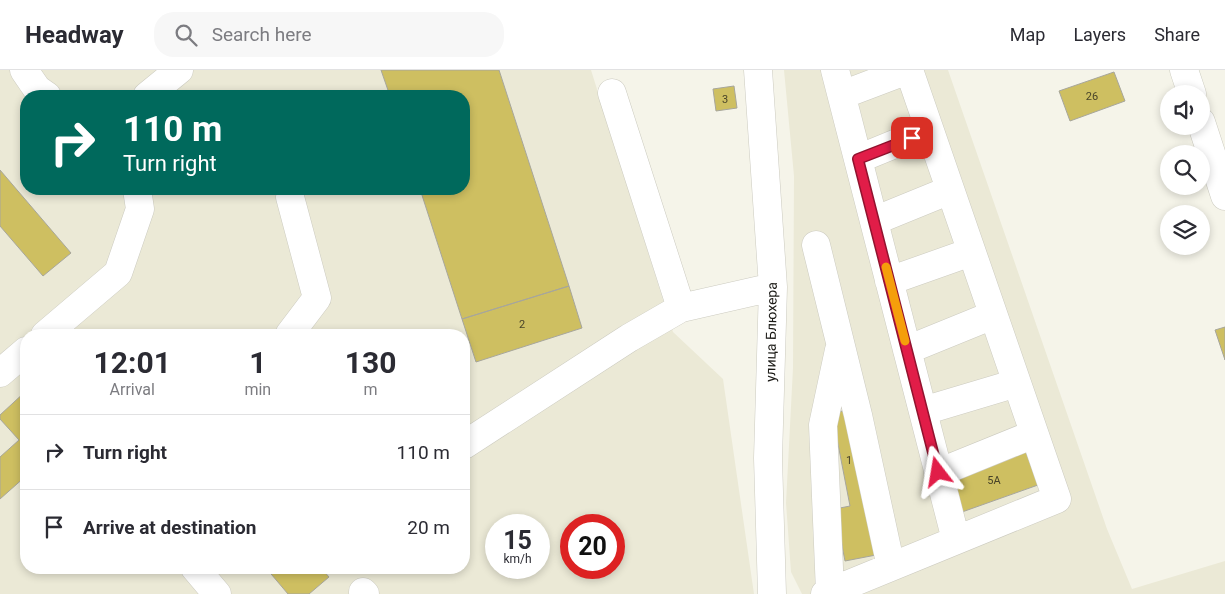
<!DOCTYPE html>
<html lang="en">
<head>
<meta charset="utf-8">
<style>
  body { margin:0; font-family:Roboto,sans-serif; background:#f7f7f7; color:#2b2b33; height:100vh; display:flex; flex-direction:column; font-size:19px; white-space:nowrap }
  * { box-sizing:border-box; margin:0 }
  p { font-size:16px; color:#7c7c81 }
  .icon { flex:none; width:28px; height:28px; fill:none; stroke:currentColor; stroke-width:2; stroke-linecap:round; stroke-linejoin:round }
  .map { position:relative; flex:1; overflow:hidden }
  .sheet { position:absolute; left:20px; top:259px; width:450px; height:245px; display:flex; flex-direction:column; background:#fff; border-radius:20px; box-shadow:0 2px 8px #0003 }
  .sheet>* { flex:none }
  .banner { position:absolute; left:20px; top:20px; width:450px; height:105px; border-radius:20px; box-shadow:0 2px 8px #0003; background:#00695c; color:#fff; overflow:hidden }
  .fabs { position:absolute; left:1160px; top:15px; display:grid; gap:10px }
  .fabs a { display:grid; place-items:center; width:50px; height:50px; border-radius:50%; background:#fff; box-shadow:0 2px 8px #0003; font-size:25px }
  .speed { position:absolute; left:485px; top:444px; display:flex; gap:10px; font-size:25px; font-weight:700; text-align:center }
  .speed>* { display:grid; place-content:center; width:65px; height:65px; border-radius:50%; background:#fff; box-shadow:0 2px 8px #0003; line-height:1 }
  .speed small { font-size:12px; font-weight:400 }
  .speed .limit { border:8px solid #d22; background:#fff; color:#111 }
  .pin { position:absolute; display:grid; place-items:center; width:42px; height:42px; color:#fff; margin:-21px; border-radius:10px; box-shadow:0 2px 8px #0006 }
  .me { position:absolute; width:55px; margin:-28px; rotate:346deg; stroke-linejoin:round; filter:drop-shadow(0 0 4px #0008) }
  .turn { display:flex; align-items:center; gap:18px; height:105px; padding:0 20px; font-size:22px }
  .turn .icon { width:65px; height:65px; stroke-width:2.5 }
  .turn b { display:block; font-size:35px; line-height:42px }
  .eta { display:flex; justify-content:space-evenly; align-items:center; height:85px; text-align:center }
  .eta b { font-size:30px; font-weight:700; line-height:35px }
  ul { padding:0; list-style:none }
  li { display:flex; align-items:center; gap:15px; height:75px; padding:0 20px; border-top:1px solid #e1e1e2 }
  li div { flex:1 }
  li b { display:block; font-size:19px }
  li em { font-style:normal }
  header { display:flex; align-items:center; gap:30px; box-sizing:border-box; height:70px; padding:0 25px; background:#fff; border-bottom:1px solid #e1e1e2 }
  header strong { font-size:24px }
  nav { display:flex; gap:28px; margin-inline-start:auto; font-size:18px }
  .search { width:350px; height:45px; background:#f7f7f7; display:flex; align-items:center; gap:12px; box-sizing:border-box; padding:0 18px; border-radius:20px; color:#7c7c81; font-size:19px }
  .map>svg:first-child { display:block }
  .built { fill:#ebe9d6; fill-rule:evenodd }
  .building { fill:#cebf61; stroke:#a7a69c }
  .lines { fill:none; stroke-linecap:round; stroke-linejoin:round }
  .minor-casing { stroke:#cccbc0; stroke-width:29 }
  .minor { stroke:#fff; stroke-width:28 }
  .route-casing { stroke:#92132f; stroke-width:12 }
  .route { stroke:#e11d48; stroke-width:9 }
  .slow { stroke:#f59e0b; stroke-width:9 }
  .labels { text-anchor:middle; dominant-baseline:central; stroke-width:4; stroke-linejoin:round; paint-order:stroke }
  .number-label { font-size:11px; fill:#484329 }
  .street-label { font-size:14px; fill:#1b1a16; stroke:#fff }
</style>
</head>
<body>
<header>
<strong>Headway</strong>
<div class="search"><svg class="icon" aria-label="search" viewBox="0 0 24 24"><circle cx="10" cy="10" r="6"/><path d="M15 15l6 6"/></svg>Search here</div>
<nav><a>Map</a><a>Layers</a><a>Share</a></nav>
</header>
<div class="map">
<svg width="1225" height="524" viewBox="0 0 1225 524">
  <rect width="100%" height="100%" fill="#f5f4e9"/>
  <path class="built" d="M 0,0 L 591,0 L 673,262 L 723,309 L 754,524 L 0,524 ZM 26,26 L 464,26 L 464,119 L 26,119 ZM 26,265 L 464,265 L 464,498 L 26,498 ZM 496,455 L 539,455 L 539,498 L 496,498 ZM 571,455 L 614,455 L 614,498 L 571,498 Z
    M 784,0 L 948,0 L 1107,459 L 1132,519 L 1225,491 L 1225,524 L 802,524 L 791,502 L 786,433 L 793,298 L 794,106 Z"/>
  <path class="building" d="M 381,0 L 499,0 L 569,216 L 462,249 L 420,119 L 464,119 L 464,26 L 390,26 Z
    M 1114,2 L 1125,31 L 1070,51 L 1059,21 Z
    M 734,16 L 737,38 L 716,41 L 713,19 Z
    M 0,100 L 71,183 L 43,206 L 0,156 Z
    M 569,216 L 582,258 L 476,292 L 462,249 Z
    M 1225,257 L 1225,290 L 1215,260 Z
    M 26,321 L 26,406 L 0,429 L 0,387 L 19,370 L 0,349 L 0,345 Z
    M 848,340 L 876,485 L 845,491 L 835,439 L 850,436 L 832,343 Z
    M 1025,379 L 1038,415 L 962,442 L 950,405 Z
    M 266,498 L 321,498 L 329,507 L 309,524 L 288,524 Z"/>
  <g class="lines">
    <defs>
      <path id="minor" d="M 24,0 L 37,19 L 47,26
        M 758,0 L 773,217 L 768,388 L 772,524
        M 835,0 L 956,470
        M 1184,0 L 1192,24
        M 612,23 L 681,238
        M 842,25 L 908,0
        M 147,26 L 179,0
        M 1201,52 L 1225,126
        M 858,89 L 929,60
        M 874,151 L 950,120
        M 816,175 L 858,345 L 891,497
        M 889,211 L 971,182
        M 45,265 L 118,203 L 140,139 L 137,119
        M 289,265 L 317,228 L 290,127
        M 907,280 L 993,245
        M 0,303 L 26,281
        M 923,341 L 1017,313
        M 464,375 L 629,268 L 681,238 L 773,217
        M 938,403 L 1034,364
        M 195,498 L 217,524
        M 363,522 L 365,524
        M 830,522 L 823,355 L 839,280
        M 825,524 L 1057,429 L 909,0"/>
    </defs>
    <use href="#minor" class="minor-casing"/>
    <use href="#minor" class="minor"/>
  </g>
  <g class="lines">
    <defs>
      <path id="route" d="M 912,68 L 858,89 L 938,402"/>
    </defs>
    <use href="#route" class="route-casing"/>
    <use href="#route" class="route"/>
    <path class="slow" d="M 886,197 L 905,271"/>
  </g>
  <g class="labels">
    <g class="number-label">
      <text x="1092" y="26">26</text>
      <text x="725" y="29">3</text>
      <text x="522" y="254">2</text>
      <text x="849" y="390">1</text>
      <text x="994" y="410">5А</text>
    </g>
    <g class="street-label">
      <text transform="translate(771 262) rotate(-89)">улица Блюхера</text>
    </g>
  </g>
</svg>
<div class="fabs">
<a><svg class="icon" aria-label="sound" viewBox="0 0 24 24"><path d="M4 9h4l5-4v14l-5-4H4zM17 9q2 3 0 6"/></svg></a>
<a><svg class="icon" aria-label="search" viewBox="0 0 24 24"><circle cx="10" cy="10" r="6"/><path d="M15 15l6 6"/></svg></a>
<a><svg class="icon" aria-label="layers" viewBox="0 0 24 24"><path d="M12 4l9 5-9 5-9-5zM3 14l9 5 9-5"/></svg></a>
</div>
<div class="speed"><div>15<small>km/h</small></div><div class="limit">20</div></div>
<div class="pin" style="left:912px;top:68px;background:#d93025"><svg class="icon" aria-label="arrive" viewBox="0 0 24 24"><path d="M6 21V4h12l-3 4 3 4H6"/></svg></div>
<svg class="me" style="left:938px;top:402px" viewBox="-20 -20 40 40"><path d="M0-17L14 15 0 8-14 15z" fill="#e11d48" stroke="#fff" stroke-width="4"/></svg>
<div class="banner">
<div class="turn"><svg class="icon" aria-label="right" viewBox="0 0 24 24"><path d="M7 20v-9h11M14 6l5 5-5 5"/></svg><div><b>110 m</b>Turn right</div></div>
</div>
<section class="sheet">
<div class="eta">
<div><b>12:01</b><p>Arrival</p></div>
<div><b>1</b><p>min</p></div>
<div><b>130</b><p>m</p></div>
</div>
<ul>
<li><svg class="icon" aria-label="right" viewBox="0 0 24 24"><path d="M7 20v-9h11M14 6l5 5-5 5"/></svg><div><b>Turn right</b></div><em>110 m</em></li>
<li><svg class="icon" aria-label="arrive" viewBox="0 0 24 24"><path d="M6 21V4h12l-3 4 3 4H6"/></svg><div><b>Arrive at destination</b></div><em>20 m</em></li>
</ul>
</section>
</div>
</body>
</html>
